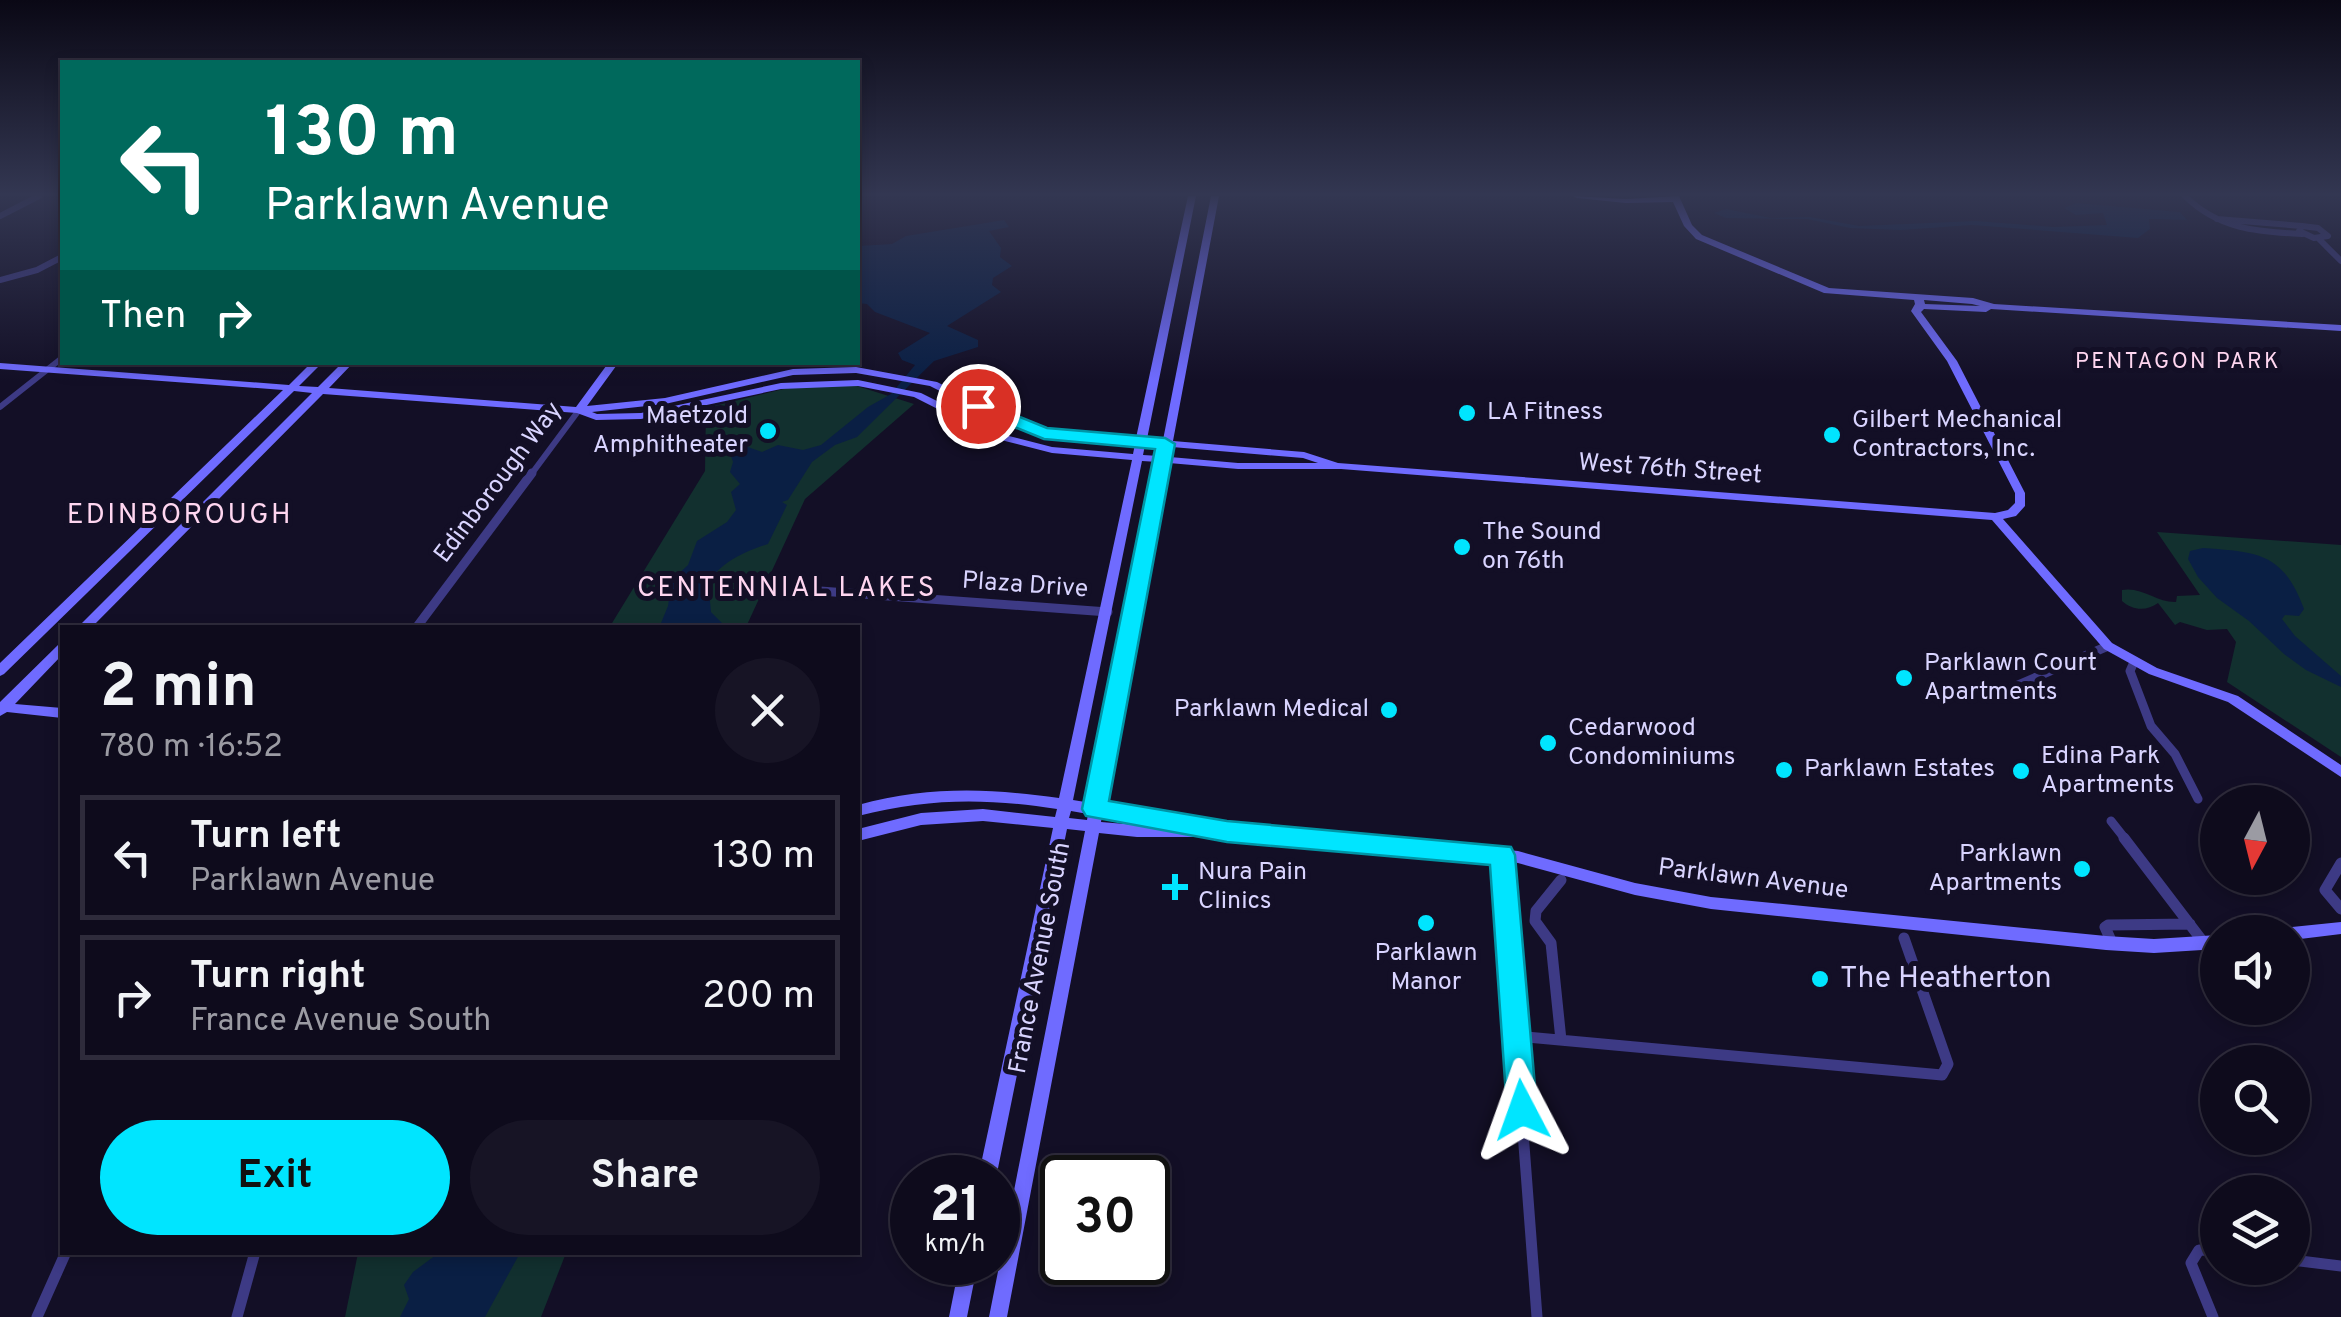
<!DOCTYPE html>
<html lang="en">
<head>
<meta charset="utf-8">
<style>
  body { margin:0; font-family:Overpass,sans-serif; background:#171425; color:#f1f3f6; height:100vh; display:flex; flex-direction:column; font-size:38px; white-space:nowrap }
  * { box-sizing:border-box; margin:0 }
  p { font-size:32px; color:#9b9ba3 }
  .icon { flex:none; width:55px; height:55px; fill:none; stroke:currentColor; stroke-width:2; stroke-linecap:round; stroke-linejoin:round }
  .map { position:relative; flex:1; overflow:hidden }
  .sheet { position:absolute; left:60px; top:625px; width:800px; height:630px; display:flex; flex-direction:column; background:#0e0b1c; border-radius:0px; box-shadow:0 5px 15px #0003,0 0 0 2px #2e2b3b }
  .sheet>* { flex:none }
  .guide { position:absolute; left:60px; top:60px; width:800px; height:305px; border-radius:0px; box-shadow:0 5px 15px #0003,0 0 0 2px #2e2b3b; background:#00695c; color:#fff; overflow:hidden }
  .needle { width:65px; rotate:187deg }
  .fabs { position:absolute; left:2200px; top:785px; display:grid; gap:20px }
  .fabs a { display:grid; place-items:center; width:110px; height:110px; border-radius:50%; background:#0e0b1c; box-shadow:0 5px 15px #0003,0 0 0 2px #2e2b3b; font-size:50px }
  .speed { position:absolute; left:890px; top:1155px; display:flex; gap:20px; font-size:50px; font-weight:700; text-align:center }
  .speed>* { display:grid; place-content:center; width:130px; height:130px; border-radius:50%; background:#0e0b1c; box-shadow:0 5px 15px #0003,0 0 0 2px #2e2b3b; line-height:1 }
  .speed small { font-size:25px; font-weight:400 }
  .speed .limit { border:5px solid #111; border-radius:15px; background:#fff; color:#111 }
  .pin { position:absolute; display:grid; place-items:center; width:85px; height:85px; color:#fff; margin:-42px; border:5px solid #fff; border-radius:50%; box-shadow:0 2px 10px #0007 }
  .me { position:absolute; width:110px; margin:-55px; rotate:356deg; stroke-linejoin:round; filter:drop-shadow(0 0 8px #0008) }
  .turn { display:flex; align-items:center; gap:35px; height:210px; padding:0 40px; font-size:45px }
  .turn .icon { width:130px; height:130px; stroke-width:2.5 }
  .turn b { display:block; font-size:70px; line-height:85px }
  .then { display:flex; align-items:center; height:95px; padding:0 40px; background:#0003; gap:20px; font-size:38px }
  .round { display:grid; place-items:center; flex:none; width:105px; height:105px; border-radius:52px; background:#171425 }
  .overview { display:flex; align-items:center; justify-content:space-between; height:170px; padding:0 40px }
  h1 { font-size:60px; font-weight:700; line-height:75px }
  .button { display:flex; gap:20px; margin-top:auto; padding:20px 40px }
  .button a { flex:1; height:115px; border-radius:60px; background:#00e5ff; color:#111; font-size:40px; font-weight:700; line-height:115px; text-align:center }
  .button a+a { background:#171425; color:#f1f3f6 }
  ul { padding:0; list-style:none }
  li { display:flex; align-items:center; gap:30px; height:125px; margin:0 20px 15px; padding:0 20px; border:5px solid #2e2b3b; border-radius:0px }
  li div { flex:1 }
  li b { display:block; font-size:38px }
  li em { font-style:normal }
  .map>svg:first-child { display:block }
  .green { fill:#12302f }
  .water { fill:#0a1f44 }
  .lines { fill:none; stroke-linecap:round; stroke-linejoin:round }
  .street-far2 { stroke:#3d3a85; stroke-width:6 }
  .street-far1 { stroke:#3d3a85; stroke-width:9 }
  .street { stroke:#3d3a85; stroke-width:11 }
  .secondary { fill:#6f6bff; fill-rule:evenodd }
  .route { fill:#00e5ff; stroke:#0095a6; stroke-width:2.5 }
  .poi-dot { fill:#00e5ff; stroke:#130f26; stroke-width:4 }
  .labels { text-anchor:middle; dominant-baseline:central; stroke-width:10; stroke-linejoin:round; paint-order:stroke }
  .far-neighbourhood-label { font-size:22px; letter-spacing:2.5px; fill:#ffd6f0; stroke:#130f26 }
  .poi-label { font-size:25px; fill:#d9d4ff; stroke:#130f26; text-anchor:start }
  .street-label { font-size:25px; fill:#d9d4ff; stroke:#130f26 }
  .neighbourhood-label { font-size:28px; letter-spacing:2.5px; fill:#ffd6f0; stroke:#130f26 }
  .near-poi-label { font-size:30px; fill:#d9d4ff; stroke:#130f26; text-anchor:start }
</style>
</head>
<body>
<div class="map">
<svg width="2341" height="1317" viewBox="0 0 2341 1317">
  <rect width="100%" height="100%" fill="#130f26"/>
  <path class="green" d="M 796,386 L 857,386 L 914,404 L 805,499 L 746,627 L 609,628 L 705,471 L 706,408 Z
    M 2157,532 L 2341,545 L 2341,757 L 2227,682 L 2236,642 L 2227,629 L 2207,630 L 2180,622 L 2175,625 L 2158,603 C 2147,611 2133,611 2122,601 L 2122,590 C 2141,586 2158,603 2176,602 L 2177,596 L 2200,595 Z
    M 358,1253 L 566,1253 L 541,1317 L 345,1317 Z"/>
  <path class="water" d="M 2076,203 L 2180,212 L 2187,220 L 2149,219 L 2150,229 L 2138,238 L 1972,225 L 1901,230 L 1850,228 L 1807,219 L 1726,218 L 1714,213 L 1726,209 L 1771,218 L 1810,217 L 1859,226 L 1976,221 L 2053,227 L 2107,225 L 2103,213 L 2076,215 L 2064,208 Z
    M 1004,220 L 1009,227 L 989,231 L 1001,248 L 1000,257 L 1012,266 L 993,278 L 992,285 L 1001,292 L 947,326 L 978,340 L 978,347 L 934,361 L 857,437 L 835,445 L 812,462 L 788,500 L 782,502 L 787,505 L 768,544 C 744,551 713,566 704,591 L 709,591 L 711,612 L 726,627 L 659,628 L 668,606 L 672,580 L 688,565 L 697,541 L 727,522 L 736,510 L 731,492 L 740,484 L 730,472 L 733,462 L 730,453 L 745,446 L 762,452 L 778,445 L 803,450 L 821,445 L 868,407 L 891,394 L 915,365 L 902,360 L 898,353 L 930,333 L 875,312 L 867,304 L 858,303 L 859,246 L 892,244 L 906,236 Z
    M 2203,548 C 2257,552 2283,552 2304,609 L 2299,616 L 2285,615 L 2282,619 L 2295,636 L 2341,676 L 2341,687 L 2306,670 L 2284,654 L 2249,621 L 2217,598 L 2198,577 L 2188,559 L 2190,551 Z
    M 440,1252 L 520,1252 L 520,1253 L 485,1317 L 400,1317 L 409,1299 L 404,1285 L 413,1272 Z"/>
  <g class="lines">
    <path class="street-far2" d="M 2185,196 C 2218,229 2257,232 2302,234
      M 0,216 L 39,196
      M 2217,219 L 2302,226
      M 2302,226 L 2318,228 L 2328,236 L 2314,238 L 2299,231 Z
      M 2319,239 L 2341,261
      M 0,280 L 37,270 L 62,257
      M 0,407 L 62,358
      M 530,476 L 579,410"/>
    <path class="street-far1" d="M 820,591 L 1108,612
      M 416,628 L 532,473
      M 2134,662 L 2130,671 L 2151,726 L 2175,754 L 2198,799
      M 1995,695 L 2108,646
      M 2111,821 L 2126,840"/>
    <path class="street" d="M 2124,838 L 2204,943
      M 1502,855 L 1537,1317
      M 2341,863 L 2325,890 L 2341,909
      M 1561,880 L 1536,911 L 1535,921 L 1551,943 L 1561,1040
      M 2112,943 L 2105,927 L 2108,925 L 2190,924
      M 1516,1036 L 1942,1075 L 1948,1064 L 1904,938
      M 2292,1260 L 2341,1266
      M 37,1317 L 66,1252
      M 237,1317 L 255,1252
      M 2213,1317 L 2191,1263 L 2199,1250 L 2218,1251"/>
    <path class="secondary" d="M 1188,196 L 1196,196 L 1147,439 L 1163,440 L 1211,196 L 1219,196 L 1173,441 L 1304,452 L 1338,463 L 1995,513 L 2008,510 L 2015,503 L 2015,493 L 1947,361 L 1911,311 L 1915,304 L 1914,300 L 1824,293 L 1696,239 L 1684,226 L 1673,202 L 1626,203 L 1577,198 L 1573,196 L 1626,199 L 1679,196 L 1692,225 L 1702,235 L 1829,288 L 1973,298 L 1994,304 L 2341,325 L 2341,331 L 1991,309 L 1986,312 L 1924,309 L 1921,312 L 1957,361 L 2025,493 L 2025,506 L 2016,516 L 2003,519 L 2112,643 L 2157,668 L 2238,696 L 2341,765 L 2341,777 L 2228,702 L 2149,674 L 2104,649 L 1992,520 L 1341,469 L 1238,469 L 1169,463 L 1104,805 L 1205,822 L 1207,825 L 1323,832 L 1518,851 L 1635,883 L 1711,897 L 2106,936 L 2154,939 L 2218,935 L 2218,949 L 2154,953 L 2106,950 L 1711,909 L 1635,895 L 1518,863 L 1323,844 L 1227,837 L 1137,837 L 1099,833 L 1007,1317 L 989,1317 L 1085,831 L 1067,829 L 996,1178 L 978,1178 L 1053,828 L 983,821 L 921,825 L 858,841 L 858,829 L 921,813 L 983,809 L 1055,817 L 1057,809 C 985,798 929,798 858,816 L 858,805 C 929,786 987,788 1059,798 L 1132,460 L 1052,453 L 997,439 L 914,397 L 858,386 L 781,389 L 641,419 L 596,420 L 577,413 L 323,394 L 91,628 L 77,628 L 312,393 L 294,391 L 4,674 L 0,676 L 0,663 L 283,390 L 0,369 L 0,363 L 289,385 L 312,362 L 323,362 L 299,386 L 318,387 L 343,362 L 354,362 L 329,388 L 576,407 L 609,362 L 619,362 L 587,406 L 665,398 L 793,369 L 856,367 L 937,382 L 1005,416 L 1045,430 L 1136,438 ZM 1924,300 L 1972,304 L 1980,306 L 1925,304 ZM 856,373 L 930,386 L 997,420 L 1040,435 L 1135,444 L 1133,454 L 1052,447 L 1005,435 L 921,393 L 858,380 L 781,383 L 641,413 L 597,414 L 592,412 L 665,404 L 793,375 ZM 1145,445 L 1161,446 L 1159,456 L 1143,455 ZM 1172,447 L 1303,458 L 1318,463 L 1238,463 L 1170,457 ZM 1142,461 L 1158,462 L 1091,803 L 1073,800 ZM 1071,811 L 1088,814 L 1087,820 L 1069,818 ZM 1102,816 L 1166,825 L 1137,825 L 1101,822 Z
      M 62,644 L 62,655 L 15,704 L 62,708 L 62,718 L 7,712 L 0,716 L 0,702 L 58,645 Z
      M 2341,922 L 2341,934 L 2292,940 L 2292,932 L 2285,932 L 2287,929 L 2292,927 Z
      M 960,1262 L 978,1262 L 967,1317 L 949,1317 Z"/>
  </g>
  <linearGradient id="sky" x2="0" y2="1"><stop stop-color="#0a0815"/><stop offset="0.51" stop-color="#333752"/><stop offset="1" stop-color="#333752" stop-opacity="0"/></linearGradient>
  <rect width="2341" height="381" fill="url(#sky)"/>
  <path class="route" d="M 978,400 L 1047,428 L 1165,438 L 1175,444 L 1109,801 L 1227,821 L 1511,847 L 1515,855 L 1537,1110 L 1532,1120 L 1522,1124 L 1511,1120 L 1507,1110 L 1490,865 L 1227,842 L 1086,816 L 1082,809 L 1155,449 L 1044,439 L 972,410 L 972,402 Z"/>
  <g class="poi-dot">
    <circle cx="1467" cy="413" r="10"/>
    <circle cx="768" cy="431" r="10"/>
    <circle cx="1832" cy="435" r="10"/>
    <circle cx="1462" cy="547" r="10"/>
    <circle cx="1904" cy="678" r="10"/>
    <circle cx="1389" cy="710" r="10"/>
    <circle cx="1548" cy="743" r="10"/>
    <circle cx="1784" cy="770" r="10"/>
    <circle cx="2021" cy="771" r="10"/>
    <circle cx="2082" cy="869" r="10"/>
    <path d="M1170 872h10v10h10v10h-10v10h-10v-10h-10v-10h10z"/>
    <circle cx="1426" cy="923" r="10"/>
    <circle cx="1820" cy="979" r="10"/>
  </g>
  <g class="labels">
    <g class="far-neighbourhood-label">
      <text x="2178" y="362">PENTAGON PARK</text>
    </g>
    <g class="poi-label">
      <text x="1487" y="413">LA Fitness</text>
      <text x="748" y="417" text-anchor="end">Maetzold<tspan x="748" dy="29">Amphitheater</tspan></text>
      <text x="1852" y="421">Gilbert Mechanical<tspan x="1852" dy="29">Contractors, Inc.</tspan></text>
      <text x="1482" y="533">The Sound<tspan x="1482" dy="29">on 76th</tspan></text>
      <text x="1924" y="664">Parklawn Court<tspan x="1924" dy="29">Apartments</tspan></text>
      <text x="1369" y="710" text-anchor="end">Parklawn Medical</text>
      <text x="1568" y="729">Cedarwood<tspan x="1568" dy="29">Condominiums</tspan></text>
      <text x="2041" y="757">Edina Park<tspan x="2041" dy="29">Apartments</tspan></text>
      <text x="1804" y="770">Parklawn Estates</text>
      <text x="2062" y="855" text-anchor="end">Parklawn<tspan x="2062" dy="29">Apartments</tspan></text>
      <text x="1198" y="873">Nura Pain<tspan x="1198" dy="29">Clinics</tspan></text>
      <text x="1426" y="954" text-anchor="middle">Parklawn<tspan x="1426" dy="29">Manor</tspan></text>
    </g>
    <g class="street-label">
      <text transform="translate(1670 470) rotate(4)">West 76th Street</text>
      <text transform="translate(499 483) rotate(-53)">Edinborough Way</text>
      <text transform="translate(1025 586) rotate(4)">Plaza Drive</text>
      <text transform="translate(1753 880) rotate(7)">Parklawn Avenue</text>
      <text transform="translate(1041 958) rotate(-79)">France Avenue South</text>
    </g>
    <g class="neighbourhood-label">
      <text x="180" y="516">EDINBOROUGH</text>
      <text x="787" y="589">CENTENNIAL LAKES</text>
    </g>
    <g class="near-poi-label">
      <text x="1840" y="979">The Heatherton</text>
    </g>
  </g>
</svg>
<div class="fabs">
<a><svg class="needle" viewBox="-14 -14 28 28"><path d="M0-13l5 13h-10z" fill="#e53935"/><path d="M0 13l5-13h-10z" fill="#9b9ba3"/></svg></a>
<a><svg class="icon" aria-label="sound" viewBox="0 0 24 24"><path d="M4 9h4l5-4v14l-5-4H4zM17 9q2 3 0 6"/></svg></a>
<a><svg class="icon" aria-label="search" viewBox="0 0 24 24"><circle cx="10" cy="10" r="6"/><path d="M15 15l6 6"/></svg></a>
<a><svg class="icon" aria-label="layers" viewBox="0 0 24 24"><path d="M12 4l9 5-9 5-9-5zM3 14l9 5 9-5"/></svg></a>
</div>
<div class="speed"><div>21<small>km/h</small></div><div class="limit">30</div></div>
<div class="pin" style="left:978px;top:406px;background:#d93025"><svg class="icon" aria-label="arrive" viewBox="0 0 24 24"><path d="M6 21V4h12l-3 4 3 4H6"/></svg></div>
<svg class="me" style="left:1522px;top:1110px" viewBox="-20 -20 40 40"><path d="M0-17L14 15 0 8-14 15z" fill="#00e5ff" stroke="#fff" stroke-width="4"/></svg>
<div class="guide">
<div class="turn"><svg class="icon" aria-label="left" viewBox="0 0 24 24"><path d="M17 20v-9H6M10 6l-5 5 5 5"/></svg><div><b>130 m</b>Parklawn Avenue</div></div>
<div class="then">Then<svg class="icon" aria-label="right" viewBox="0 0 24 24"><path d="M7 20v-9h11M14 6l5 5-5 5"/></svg></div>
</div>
<section class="sheet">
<div class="overview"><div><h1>2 min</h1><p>780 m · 16:52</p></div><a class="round"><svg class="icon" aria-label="close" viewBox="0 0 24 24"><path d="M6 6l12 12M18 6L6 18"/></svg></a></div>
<ul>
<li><svg class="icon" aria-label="left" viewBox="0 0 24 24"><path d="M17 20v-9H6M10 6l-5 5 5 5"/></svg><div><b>Turn left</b><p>Parklawn Avenue</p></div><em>130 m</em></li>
<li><svg class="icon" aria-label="right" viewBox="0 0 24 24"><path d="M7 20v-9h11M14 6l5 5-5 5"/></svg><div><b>Turn right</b><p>France Avenue South</p></div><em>200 m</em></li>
</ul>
<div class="button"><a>Exit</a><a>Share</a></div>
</section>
</div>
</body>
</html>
